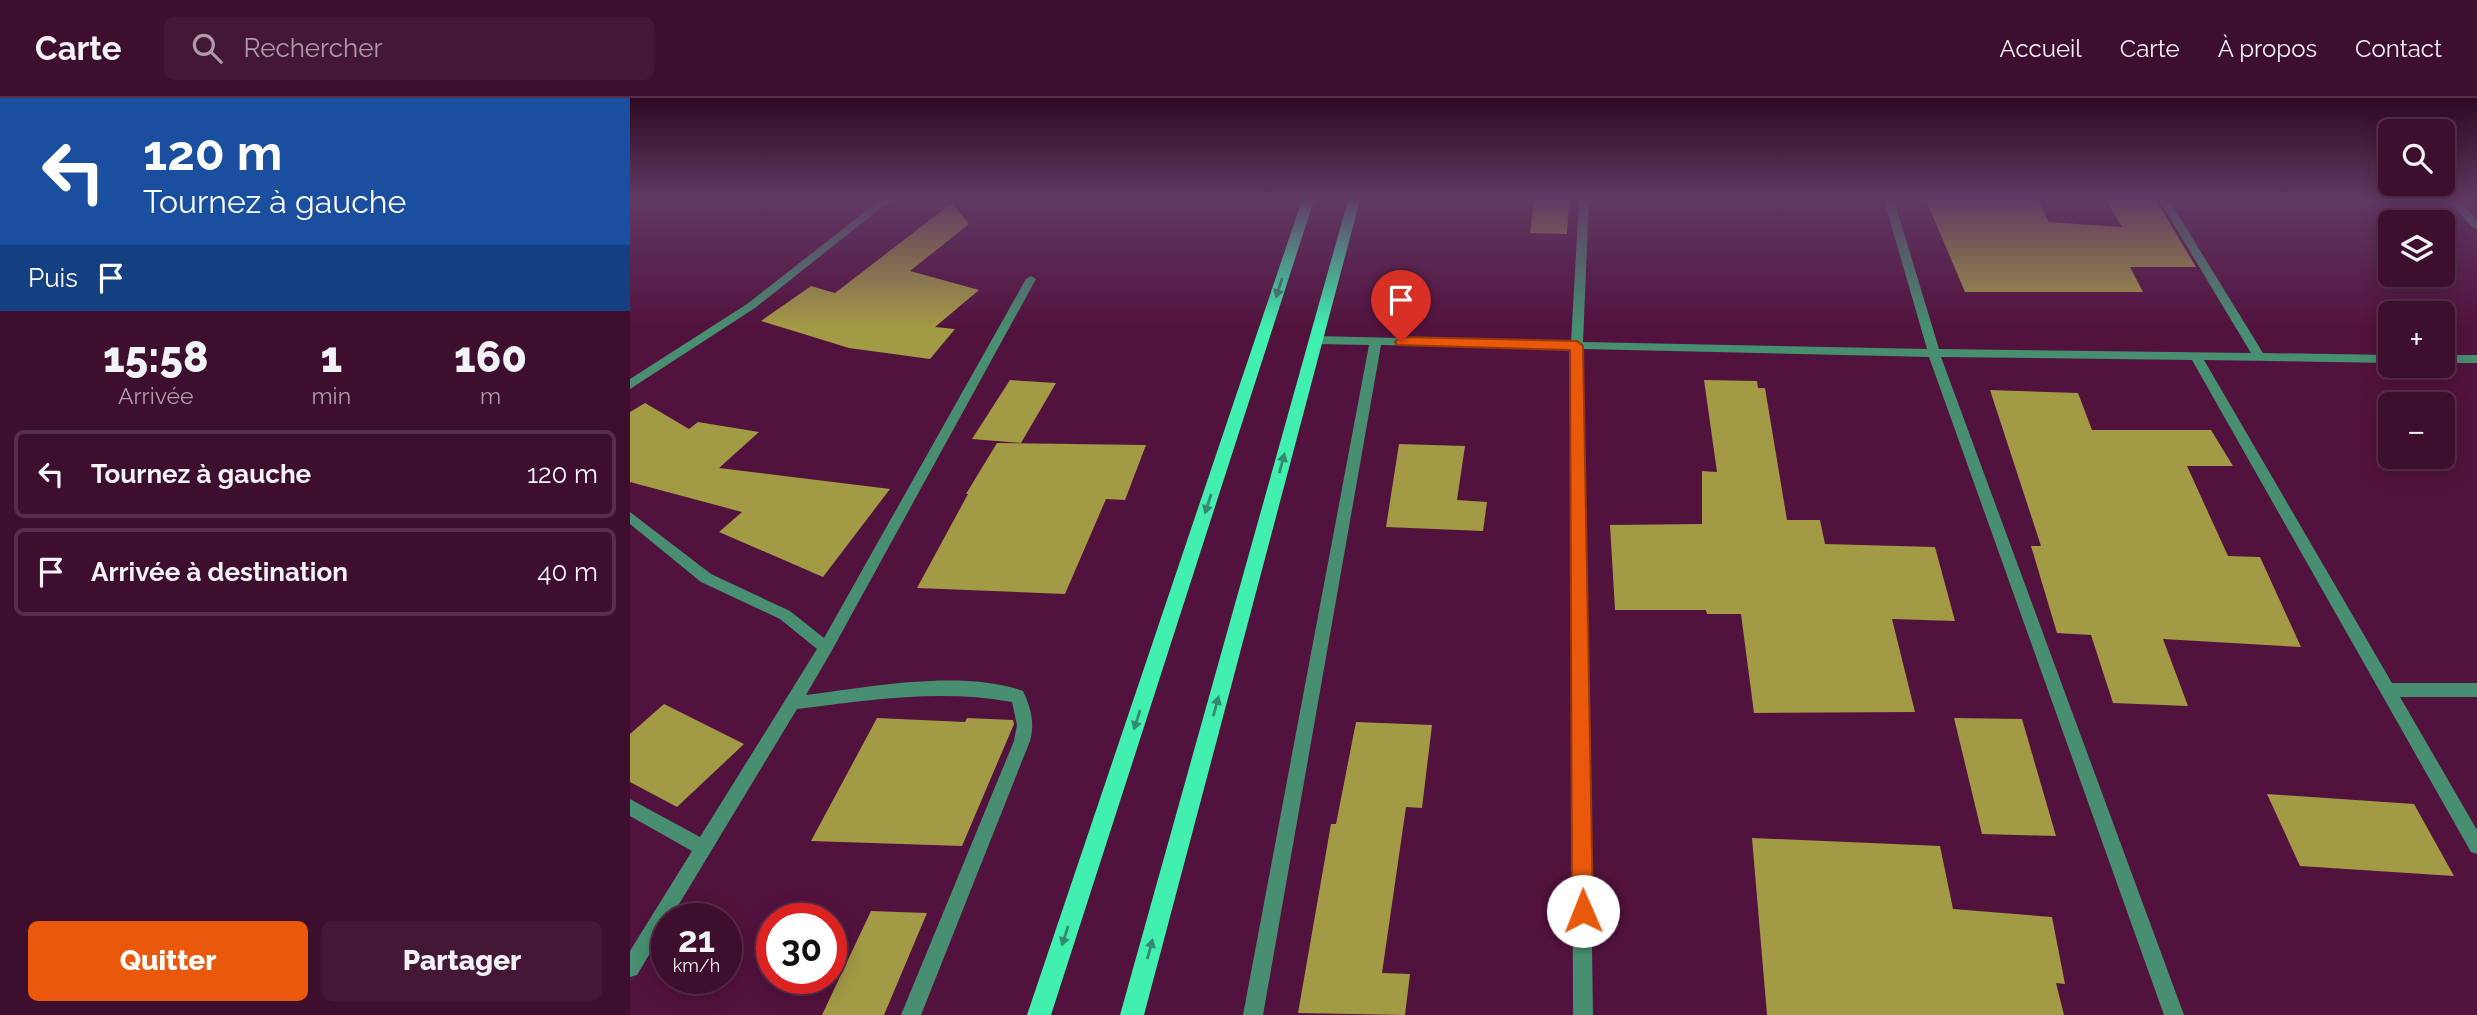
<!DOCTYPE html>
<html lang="fr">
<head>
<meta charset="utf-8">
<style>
  body { margin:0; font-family:Raleway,sans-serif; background:#451736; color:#f1f3f6; height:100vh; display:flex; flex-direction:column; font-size:26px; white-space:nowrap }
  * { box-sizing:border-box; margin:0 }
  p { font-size:23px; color:#ad9caa }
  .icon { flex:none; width:38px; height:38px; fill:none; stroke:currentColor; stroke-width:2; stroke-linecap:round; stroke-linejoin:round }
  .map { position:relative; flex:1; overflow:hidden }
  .drawer { display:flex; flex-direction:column; background:#3e0e2e; width:630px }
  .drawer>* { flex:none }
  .top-card { background:#1a4fa0; color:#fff; overflow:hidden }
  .fabs { position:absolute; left:1748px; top:21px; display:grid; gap:14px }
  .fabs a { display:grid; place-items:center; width:77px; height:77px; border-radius:10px; background:#3e0e2e; box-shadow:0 4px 18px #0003,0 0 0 2px #572e4a; font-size:35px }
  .speed { position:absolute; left:21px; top:805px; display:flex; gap:14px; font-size:35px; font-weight:700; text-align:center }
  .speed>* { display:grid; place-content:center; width:91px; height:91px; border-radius:50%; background:#3e0e2e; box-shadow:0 4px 18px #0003,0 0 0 2px #572e4a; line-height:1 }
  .speed small { font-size:18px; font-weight:400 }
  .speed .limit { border:10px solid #d22; background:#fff; color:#111 }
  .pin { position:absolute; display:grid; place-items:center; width:60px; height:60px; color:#fff; margin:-72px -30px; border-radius:50% 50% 50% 0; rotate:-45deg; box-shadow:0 0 7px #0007 }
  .pin .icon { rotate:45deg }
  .me { position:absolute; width:77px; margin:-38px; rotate:359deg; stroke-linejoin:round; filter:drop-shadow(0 0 5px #0008) }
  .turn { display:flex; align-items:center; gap:24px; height:147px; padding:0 28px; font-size:32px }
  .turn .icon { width:91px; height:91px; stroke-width:2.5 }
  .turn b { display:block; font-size:49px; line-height:60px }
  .then { display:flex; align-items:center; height:66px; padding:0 28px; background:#0003; gap:14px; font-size:26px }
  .eta { display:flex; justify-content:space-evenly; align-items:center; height:119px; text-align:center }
  .eta b { font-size:42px; font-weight:800; line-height:49px }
  .cta { display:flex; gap:14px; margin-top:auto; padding:14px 28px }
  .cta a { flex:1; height:80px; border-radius:10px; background:#ea580c; color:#fff; font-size:28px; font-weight:800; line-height:80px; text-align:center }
  .cta a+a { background:#451736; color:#f1f3f6 }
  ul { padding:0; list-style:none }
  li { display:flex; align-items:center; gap:21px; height:88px; margin:0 14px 10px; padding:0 14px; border:4px solid #572e4a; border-radius:10px }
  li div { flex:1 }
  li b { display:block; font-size:26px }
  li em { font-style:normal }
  header { display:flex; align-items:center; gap:42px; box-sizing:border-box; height:98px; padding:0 35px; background:#3e0e2e; border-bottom:2px solid #572e4a }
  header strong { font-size:33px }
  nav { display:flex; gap:38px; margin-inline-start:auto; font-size:24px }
  .search { width:490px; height:63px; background:#451736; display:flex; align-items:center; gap:18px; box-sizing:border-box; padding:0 24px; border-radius:10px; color:#ad9caa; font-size:26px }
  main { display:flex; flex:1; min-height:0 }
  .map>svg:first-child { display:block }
  .building { fill:#a39a45 }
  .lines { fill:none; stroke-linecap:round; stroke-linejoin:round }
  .minor { fill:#478f70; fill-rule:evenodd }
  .primary { fill:#41efaf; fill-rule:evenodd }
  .oneway { fill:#36896e }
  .route { fill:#ea580c; stroke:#983908; stroke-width:2 }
</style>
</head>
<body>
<header>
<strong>Carte</strong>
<div class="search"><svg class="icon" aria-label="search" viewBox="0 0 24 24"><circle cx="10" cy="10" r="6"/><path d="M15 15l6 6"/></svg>Rechercher</div>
<nav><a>Accueil</a><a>Carte</a><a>À propos</a><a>Contact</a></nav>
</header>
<main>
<section class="drawer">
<div class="top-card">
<div class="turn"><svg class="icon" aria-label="left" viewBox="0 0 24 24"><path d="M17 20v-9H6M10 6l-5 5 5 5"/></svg><div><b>120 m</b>Tournez à gauche</div></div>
<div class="then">Puis<svg class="icon" aria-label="arrive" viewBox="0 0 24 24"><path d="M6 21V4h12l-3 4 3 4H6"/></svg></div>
</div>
<div class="eta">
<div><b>15:58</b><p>Arrivée</p></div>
<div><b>1</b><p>min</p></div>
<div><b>160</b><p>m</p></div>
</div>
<ul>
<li><svg class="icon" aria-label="left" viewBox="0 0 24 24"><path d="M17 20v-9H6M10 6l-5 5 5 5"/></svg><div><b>Tournez à gauche</b></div><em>120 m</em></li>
<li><svg class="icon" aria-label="arrive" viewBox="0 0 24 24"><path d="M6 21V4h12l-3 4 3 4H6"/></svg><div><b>Arrivée à destination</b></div><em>40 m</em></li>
</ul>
<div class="cta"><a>Quitter</a><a>Partager</a></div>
</section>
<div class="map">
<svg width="1847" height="917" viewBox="0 0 1847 917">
  <rect width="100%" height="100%" fill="#52123e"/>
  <path class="building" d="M 904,102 L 939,102 L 937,136 L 900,135 Z
    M 1296,102 L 1408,102 L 1419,124 L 1492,129 L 1476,102 L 1526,102 L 1566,169 L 1500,169 L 1513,194 L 1335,194 Z
    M 322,105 L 339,126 L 280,173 L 349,192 L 305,229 L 325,231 L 300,261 L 219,250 L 131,223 L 181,188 L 205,195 Z
    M 380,282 L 426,285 L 391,345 L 342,341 Z
    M 1074,282 L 1127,283 L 1128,290 L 1135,290 L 1157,422 L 1190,422 L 1195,446 L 1305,449 L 1325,523 L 1262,521 L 1285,614 L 1124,615 L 1111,516 L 1077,516 L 1076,512 L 985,512 L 980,427 L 1072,426 L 1072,373 L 1087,374 Z
    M 1360,292 L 1448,295 L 1462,332 L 1581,332 L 1603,368 L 1557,368 L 1598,458 L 1630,459 L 1671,549 L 1533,541 L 1558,608 L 1483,605 L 1461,537 L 1427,535 L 1401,448 L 1411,448 Z
    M 15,305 L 59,331 L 68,324 L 129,334 L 89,370 L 260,391 L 193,479 L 89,434 L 112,414 L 0,384 L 0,314 Z
    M 367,345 L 516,347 L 495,402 L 476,401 L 435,496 L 287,490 L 338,396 L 336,396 Z
    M 769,346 L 835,348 L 827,402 L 857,404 L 853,433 L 756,429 Z
    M 34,606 L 114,646 L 47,709 L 0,684 L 0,636 Z
    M 247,620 L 335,624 L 337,620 L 383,622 L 384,626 L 332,748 L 181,743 Z
    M 1324,620 L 1392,621 L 1426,738 L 1352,736 Z
    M 726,624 L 802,627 L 792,710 L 776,709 L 752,875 L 780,876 L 775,917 L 668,915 L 701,726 L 706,726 Z
    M 1637,696 L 1784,706 L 1824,778 L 1670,768 Z
    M 1122,740 L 1310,748 L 1323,811 L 1422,819 L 1435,886 L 1426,885 L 1434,917 L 1137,917 Z
    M 241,813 L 297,815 L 254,917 L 192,917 Z"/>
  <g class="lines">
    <path class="minor" d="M 250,102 L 261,102 L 125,210 L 0,291 L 0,281 L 117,206 Z
      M 949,102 L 959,102 L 953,244 L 1297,251 L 1254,102 L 1264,102 L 1309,251 L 1621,255 L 1529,102 L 1539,102 L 1633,255 L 1760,257 L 1760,265 L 1574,262 L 1762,585 L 1847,585 L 1847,599 L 1770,599 L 1847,732 L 1847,756 L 1841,754 L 1562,262 L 1311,259 L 1554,917 L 1534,917 L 1299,259 L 953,251 L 963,917 L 943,917 L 941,251 L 751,247 L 633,917 L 613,917 L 739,247 L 686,246 L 680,242 L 686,238 L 941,244 Z
      M 1818,102 L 1828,102 L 1847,122 L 1847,131 L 1843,130 Z
      M 401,178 L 406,181 L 201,554 L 176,597 C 239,589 332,571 393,593 C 401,610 405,625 400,643 L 291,917 L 271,917 L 384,643 L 387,627 L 382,604 C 310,591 239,602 167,611 L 40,821 L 37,821 L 37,827 L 7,877 L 0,879 L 0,853 L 62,753 L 0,718 L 0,701 L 70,739 L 187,551 L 150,521 L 71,484 L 0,426 L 0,414 L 81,476 L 160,513 L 194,540 L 396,181 Z
      M 1813,257 L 1847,257 L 1847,265 L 1813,265 Z"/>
    <path class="primary" d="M 672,102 L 684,102 L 421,917 L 397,917 Z
      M 718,102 L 730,102 L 514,917 L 490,917 Z"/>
  </g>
  <defs><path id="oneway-solid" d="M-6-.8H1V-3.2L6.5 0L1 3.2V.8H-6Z" transform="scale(1.75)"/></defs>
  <g class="oneway">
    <use href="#oneway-solid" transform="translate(649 190) rotate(108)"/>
    <use href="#oneway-solid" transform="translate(652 365) rotate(-75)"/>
    <use href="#oneway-solid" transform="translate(578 406) rotate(108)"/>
    <use href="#oneway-solid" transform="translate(586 608) rotate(-75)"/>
    <use href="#oneway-solid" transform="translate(507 622) rotate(108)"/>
    <use href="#oneway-solid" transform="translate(435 838) rotate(108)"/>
    <use href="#oneway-solid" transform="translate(520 851) rotate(-75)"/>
  </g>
  <linearGradient id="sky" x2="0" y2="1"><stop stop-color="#2d0a22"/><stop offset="0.44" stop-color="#603963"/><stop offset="1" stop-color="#603963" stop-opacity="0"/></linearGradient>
  <rect width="1847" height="230" fill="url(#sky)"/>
  <path class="route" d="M 771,239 L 947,243 L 953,248 L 963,813 L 960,821 L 953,824 L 945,821 L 942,813 L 940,252 L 767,247 L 765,244 Z"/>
</svg>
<div class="fabs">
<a><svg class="icon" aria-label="search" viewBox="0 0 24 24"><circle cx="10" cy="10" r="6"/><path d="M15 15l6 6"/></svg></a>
<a><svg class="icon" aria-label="layers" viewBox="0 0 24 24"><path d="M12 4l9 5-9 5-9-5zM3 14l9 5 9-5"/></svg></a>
<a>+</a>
<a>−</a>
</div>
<div class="speed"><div>21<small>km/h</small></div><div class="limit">30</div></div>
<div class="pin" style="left:771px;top:244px;background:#d93025"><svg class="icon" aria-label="arrive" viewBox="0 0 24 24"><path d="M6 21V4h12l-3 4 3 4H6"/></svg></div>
<svg class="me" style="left:953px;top:813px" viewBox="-20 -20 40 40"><circle r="19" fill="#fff"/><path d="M0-13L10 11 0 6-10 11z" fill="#ea580c"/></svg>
</div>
</main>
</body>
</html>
